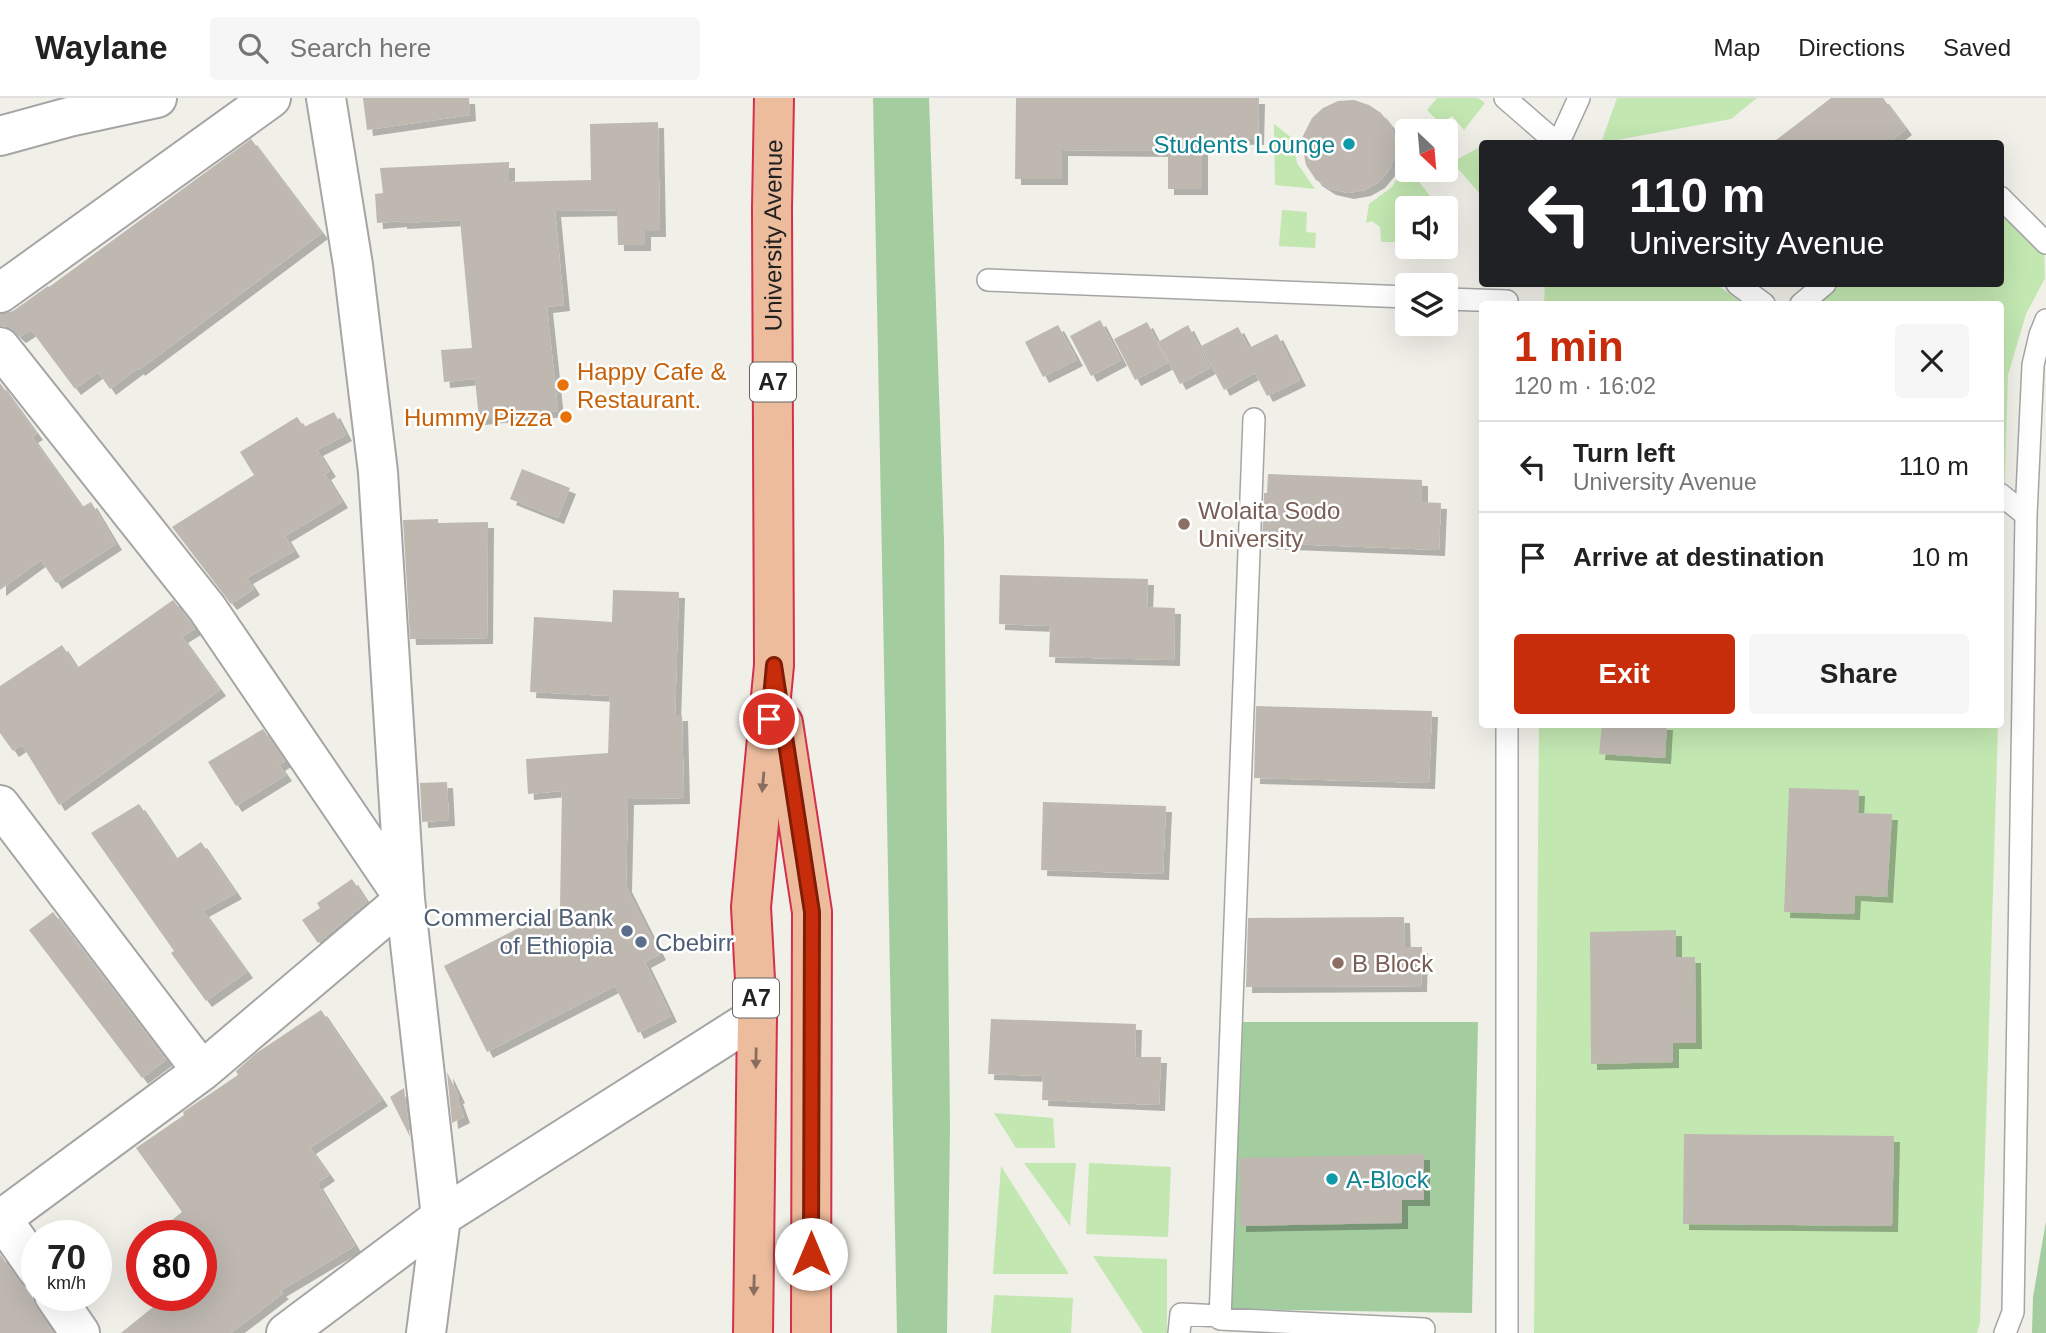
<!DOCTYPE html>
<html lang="en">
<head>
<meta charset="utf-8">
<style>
  body { margin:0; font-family:Helvetica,sans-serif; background:#f6f6f6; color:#222; height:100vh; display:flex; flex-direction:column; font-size:26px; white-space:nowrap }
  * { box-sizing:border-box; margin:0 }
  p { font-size:23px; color:#767676 }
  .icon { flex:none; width:38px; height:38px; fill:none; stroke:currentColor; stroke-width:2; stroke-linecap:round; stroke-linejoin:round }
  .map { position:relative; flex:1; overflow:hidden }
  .panel { position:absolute; left:1479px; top:203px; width:525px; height:427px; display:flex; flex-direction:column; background:#fff; border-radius:7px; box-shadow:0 7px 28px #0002 }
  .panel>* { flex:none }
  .top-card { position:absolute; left:1479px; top:42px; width:525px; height:147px; border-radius:7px; box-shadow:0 7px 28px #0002; background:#202124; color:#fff; overflow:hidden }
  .needle { width:46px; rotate:154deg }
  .tools { position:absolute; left:1395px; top:21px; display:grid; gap:14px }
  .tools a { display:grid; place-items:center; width:63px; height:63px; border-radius:7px; background:#fff; box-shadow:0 7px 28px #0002; font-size:35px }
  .speed { position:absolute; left:21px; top:1122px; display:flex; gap:14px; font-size:35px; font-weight:700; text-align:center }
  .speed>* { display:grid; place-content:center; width:91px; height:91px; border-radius:50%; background:#fff; box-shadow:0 7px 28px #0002; line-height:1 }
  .speed small { font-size:18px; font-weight:400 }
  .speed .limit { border:10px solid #d22; background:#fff; color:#111 }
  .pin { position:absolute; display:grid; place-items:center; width:60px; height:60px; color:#fff; margin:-30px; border:4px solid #fff; border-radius:50%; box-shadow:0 2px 7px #0007 }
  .me { position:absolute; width:77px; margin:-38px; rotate:0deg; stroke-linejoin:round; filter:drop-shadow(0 0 5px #0008) }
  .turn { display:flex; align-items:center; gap:24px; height:147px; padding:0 35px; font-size:32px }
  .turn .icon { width:91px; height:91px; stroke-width:2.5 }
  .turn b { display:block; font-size:49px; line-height:60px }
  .round { display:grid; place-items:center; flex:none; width:74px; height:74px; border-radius:7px; background:#f6f6f6 }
  .summary { display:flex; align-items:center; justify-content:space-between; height:119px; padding:0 35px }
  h1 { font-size:42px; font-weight:700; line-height:52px; color:#c72d0a }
  .cta { display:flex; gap:14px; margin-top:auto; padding:14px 35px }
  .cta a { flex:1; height:80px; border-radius:7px; background:#c72d0a; color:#fff; font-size:28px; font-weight:700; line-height:80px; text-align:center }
  .cta a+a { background:#f6f6f6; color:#222 }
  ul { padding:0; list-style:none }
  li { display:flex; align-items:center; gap:21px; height:91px; padding:0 35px; border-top:2px solid #e0e0e0 }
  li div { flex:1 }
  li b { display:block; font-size:26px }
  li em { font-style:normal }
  header { display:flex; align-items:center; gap:42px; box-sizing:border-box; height:98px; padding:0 35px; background:#fff; border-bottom:2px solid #e0e0e0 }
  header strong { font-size:33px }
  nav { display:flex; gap:38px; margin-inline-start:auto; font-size:24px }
  .search { width:490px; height:63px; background:#f6f6f6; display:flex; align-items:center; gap:18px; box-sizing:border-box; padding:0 24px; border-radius:7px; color:#767676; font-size:26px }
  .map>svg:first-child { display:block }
  .grass { fill:#c2e7b1 }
  .forest { fill:#a4cd9f }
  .building { fill:#beb8b1; filter:url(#shadow) }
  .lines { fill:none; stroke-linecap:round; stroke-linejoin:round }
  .service-casing { stroke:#a5a5a5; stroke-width:24 }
  .minor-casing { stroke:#a5a5a5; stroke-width:42 }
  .trunk-casing { stroke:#d3314b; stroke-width:42 }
  .service { stroke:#fff; stroke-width:21 }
  .minor { stroke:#fff; stroke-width:38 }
  .trunk { stroke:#edbc9d; stroke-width:38 }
  .oneway { fill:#876e5f }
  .route-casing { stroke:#811d06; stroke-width:18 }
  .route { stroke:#c72d0a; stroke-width:12 }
  .culture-dot { fill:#0f9aa8; stroke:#fff; stroke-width:2.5 }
  .food-dot { fill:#e8710a; stroke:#fff; stroke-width:2.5 }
  .education-dot { fill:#8d6e63; stroke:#fff; stroke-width:2.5 }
  .service-dot { fill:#5c6f8a; stroke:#fff; stroke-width:2.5 }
  .labels { text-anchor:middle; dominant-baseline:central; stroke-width:5; stroke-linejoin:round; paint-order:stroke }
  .shield { fill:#fff; stroke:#646464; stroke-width:2 }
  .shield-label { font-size:23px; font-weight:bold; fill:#212121 }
  .culture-label { font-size:24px; fill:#0d838f; stroke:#fff; text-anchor:end }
  .street-label { font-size:24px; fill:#212121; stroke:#fff }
  .food-label { font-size:24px; fill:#c56008; stroke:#fff; text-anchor:start }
  .education-label { font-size:24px; fill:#785e54; stroke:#fff; text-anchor:start }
  .service-label { font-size:24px; fill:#4e5e75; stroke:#fff; text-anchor:end }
</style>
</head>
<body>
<header>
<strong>Waylane</strong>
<div class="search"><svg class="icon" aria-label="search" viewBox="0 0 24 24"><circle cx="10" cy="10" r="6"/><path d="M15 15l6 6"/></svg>Search here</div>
<nav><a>Map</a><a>Directions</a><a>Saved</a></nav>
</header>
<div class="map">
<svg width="2046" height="1235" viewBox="0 0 2046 1235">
  <defs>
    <filter id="shadow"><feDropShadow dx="6" dy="6" stdDeviation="0" flood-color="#0004"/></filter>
  </defs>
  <rect width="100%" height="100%" fill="#f0efe8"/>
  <path class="grass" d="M 1437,0 L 1478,0 L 1485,5 L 1464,32 L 1452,18 L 1441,26 L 1427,12 Z
    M 1617,0 L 1757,0 L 1731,21 L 1601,45 Z
    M 1274,26 L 1292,40 L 1297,65 L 1315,91 L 1275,87 Z
    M 1482,48 L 1482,98 L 1452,64 Z
    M 1404,70 L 1410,72 L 1430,98 L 1443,110 L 1407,110 L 1407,144 L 1381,144 L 1380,129 L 1372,123 L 1366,125 L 1369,106 L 1392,89 Z
    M 1282,112 L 1307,114 L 1306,134 L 1316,135 L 1315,150 L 1279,148 Z
    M 2000,113 L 2044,152 L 2045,180 L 2026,216 L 2008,277 L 2000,540 L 2000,206 L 1815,206 L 1839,186 L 2000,186 Z
    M 1545,186 L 1716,186 L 1743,206 L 1544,206 Z
    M 1539,627 L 1998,627 L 1980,1225 L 1977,1235 L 1534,1235 Z
    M 994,1015 L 1053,1020 L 1055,1050 L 1016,1050 Z
    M 1024,1065 L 1076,1065 L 1070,1128 Z
    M 1089,1065 L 1171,1069 L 1168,1139 L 1086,1136 Z
    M 1001,1068 L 1069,1176 L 993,1176 Z
    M 1093,1158 L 1167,1161 L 1167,1235 L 1143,1235 Z
    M 994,1197 L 1073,1200 L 1071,1235 L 991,1235 Z"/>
  <path class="forest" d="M 873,0 L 929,0 L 944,442 L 950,1030 L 947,1235 L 897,1235 Z
    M 1237,924 L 1478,924 L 1472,1215 L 1229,1211 Z
    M 2046,1123 L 2046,1235 L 2032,1235 L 2033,1199 Z"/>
  <path class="building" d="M 363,0 L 469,0 L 470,17 L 367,32 Z
    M 1016,0 L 1259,0 L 1258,41 L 1202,40 L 1202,91 L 1168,91 L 1168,53 L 1062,52 L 1062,81 L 1015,81 Z
    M 1831,0 L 1883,0 L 1906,31 L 1887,46 L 1771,46 Z
    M 1354,2 L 1369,7 L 1381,15 L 1391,28 L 1395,42 L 1395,58 L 1389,72 L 1379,84 L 1365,92 L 1348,95 L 1330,91 L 1316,82 L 1306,67 L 1301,42 L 1312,20 L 1323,10 L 1338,3 Z
    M 658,24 L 660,133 L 645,133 L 645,147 L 618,147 L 617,112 L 555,113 L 564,207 L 547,209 L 558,313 L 479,321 L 475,281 L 444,284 L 441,252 L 472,250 L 460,122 L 401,125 L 401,123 L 377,125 L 375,96 L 383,95 L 380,70 L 509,64 L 509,84 L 591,82 L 590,26 Z
    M 251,41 L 322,135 L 139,272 L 138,270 L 110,291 L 98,274 L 75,291 L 31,232 L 20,239 L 9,229 L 0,228 L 0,216 L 13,213 L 48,188 L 49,189 Z
    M 1100,222 L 1121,262 L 1091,278 L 1070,238 Z
    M 1147,224 L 1168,265 L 1135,282 L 1114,241 Z
    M 1058,227 L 1077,262 L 1043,279 L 1025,244 Z
    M 1188,227 L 1210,270 L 1180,286 L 1158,244 Z
    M 1238,229 L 1249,250 L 1277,236 L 1300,282 L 1267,298 L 1255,275 L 1224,292 L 1201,248 Z
    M 0,285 L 37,336 L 32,339 L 82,409 L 91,404 L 116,446 L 56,485 L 41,462 L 0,492 Z
    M 334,314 L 346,337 L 317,352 L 330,373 L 325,376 L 342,404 L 285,438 L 294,453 L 247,480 L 254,491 L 231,506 L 172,429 L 254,377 L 240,354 L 297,319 L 304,329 Z
    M 522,371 L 570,390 L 558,420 L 510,401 Z
    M 1268,376 L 1422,382 L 1422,404 L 1441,405 L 1439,452 L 1262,445 L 1264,395 L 1267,395 Z
    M 438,421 L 438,425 L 488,424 L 487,540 L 410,541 L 403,422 Z
    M 1000,477 L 1148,481 L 1147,509 L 1175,510 L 1174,562 L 1049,559 L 1050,528 L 999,526 Z
    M 613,492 L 679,494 L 675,617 L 682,617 L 684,700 L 628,701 L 626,788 L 660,856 L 645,864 L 671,918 L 638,935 L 615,888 L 487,954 L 444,868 L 560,809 L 562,693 L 528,696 L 526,661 L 608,655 L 610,598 L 530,594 L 534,519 L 612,524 Z
    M 173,502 L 195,531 L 182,539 L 220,592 L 59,707 L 22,647 L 13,653 L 0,635 L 0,588 L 62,547 L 77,570 Z
    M 1256,608 L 1432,613 L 1429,685 L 1254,680 Z
    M 1602,626 L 1667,626 L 1665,660 L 1599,656 Z
    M 263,631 L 285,663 L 279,667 L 286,677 L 236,708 L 208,664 Z
    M 447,684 L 449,722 L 422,724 L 420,685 Z
    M 1789,690 L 1859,692 L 1858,715 L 1892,716 L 1887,799 L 1855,797 L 1854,816 L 1784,814 Z
    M 1043,704 L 1166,708 L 1163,776 L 1041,772 Z
    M 139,706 L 176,761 L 201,744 L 236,795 L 203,813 L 247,874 L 206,903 L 171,855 L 174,853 L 91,735 Z
    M 352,781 L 367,804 L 318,845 L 302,822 L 320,810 L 317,805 Z
    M 53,814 L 166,962 L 142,980 L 29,832 Z
    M 1404,819 L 1405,849 L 1422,849 L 1421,888 L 1246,889 L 1248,820 Z
    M 1676,832 L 1676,859 L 1695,859 L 1696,945 L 1673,945 L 1673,964 L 1591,966 L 1590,834 Z
    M 321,912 L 382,1002 L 310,1050 L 329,1077 L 317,1085 L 355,1148 L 280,1193 L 283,1195 L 231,1235 L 121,1235 L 168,1197 L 201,1197 L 201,1138 L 152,1138 L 182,1114 L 136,1050 L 184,1017 L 183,1014 L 238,977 L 236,973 L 255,956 Z
    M 991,921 L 1136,926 L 1135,959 L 1161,959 L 1159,1007 L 1042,1002 L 1043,978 L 988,976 Z
    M 447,974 L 459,999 L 457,1000 L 464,1019 L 452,1025 Z
    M 404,990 L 410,1039 L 390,999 Z
    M 1684,1036 L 1894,1038 L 1892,1128 L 1683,1126 Z
    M 1424,1056 L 1424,1102 L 1402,1102 L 1402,1125 L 1240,1128 L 1240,1060 Z
    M 0,1156 L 33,1203 L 36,1209 L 53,1235 L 0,1235 Z"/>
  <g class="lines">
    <defs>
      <path id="service" d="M 1505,0 L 1558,46
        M 1558,46 L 1579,0
        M 2000,99 L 2046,145
        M 988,182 L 1407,199
        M 1737,186 L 1764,206
        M 1446,201 L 1507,203
        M 1801,206 L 1825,186
        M 1254,321 L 1220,1221 L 1424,1231
        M 2000,396 L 2026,417
        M 1507,626 L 1507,1235
        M 1179,1235 L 1181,1216 L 1220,1218
        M 2005,1235 L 2013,1214 L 2026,417 L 2033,267 L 2040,237 L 2046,222"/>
      <path id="minor" d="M 326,0 L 353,167 L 378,374 L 405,801 L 441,1119 L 426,1235
        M 0,38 L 69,19 L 157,0
        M 0,195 L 271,0
        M 0,249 L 207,510 L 404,800
        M 0,707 L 202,973
        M 0,1118 L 37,1171
        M 0,1122 L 202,973 L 405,801
        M 54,1197 L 80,1235
        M 286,1235 L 441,1119 L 757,918"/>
      <g id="trunk">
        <path d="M 783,625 L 812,814 L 811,1235"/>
        <path id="s1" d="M 753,1235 L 757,918 L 751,809 L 774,567 L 772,110 L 774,0"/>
      </g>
    </defs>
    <use href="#service" class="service-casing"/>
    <use href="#minor" class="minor-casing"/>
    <use href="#trunk" class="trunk-casing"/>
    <use href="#service" class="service"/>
    <use href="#minor" class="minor"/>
    <use href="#trunk" class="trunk"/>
  </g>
  <defs><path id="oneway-solid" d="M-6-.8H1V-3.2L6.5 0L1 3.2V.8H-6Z" transform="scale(1.75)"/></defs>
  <g class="oneway">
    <use href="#oneway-solid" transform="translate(763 684) rotate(95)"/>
    <use href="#oneway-solid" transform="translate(756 960) rotate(91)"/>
    <use href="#oneway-solid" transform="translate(754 1187) rotate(91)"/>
  </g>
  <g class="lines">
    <defs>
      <path id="route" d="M 769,621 L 774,567 L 812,814 L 811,1156"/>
    </defs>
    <use href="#route" class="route-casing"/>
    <use href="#route" class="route"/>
  </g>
  <g class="culture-dot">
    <circle cx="1349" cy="46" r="7"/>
    <circle cx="1332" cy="1081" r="7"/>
  </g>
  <g class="food-dot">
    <circle cx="563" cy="287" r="7"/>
    <circle cx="566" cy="319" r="7"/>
  </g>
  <g class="education-dot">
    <circle cx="1184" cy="426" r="7"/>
    <circle cx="1338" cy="865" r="7"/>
  </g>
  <g class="service-dot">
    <circle cx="627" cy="833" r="7"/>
    <circle cx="641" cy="844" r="7"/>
  </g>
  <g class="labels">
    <g class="shield">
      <rect x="750" y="264.5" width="46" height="39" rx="5"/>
      <rect x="733" y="880.5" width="46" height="39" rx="5"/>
    </g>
    <g class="shield-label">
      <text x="773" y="284">A7</text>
      <text x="756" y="900">A7</text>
    </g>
    <g class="culture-label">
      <text x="1335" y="46">Students Lounge</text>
      <text x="1346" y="1081" text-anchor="start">A-Block</text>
    </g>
    <g class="street-label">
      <text stroke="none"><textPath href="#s1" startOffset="1099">University Avenue</textPath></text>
    </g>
    <g class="food-label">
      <text x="577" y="273">Happy Cafe &amp;<tspan x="577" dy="28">Restaurant.</tspan></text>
      <text x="552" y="319" text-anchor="end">Hummy Pizza</text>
    </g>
    <g class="education-label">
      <text x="1198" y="412">Wolaita Sodo<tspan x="1198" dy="28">University</tspan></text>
      <text x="1352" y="865">B Block</text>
    </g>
    <g class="service-label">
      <text x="613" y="819">Commercial Bank<tspan x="613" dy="28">of Ethiopia</tspan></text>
      <text x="655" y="844" text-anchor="start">Cbebirr</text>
    </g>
  </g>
</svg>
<div class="tools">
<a><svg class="needle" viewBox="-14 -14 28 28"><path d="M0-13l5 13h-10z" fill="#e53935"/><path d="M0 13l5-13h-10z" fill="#767676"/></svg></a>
<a><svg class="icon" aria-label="sound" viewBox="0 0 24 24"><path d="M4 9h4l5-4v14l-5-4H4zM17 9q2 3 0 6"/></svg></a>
<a><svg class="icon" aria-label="layers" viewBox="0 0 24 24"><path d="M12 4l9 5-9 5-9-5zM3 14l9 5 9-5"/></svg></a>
</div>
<div class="speed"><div>70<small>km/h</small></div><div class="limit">80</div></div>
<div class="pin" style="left:769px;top:621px;background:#d93025"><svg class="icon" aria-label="arrive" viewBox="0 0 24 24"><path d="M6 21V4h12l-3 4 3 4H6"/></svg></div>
<svg class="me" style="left:811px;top:1156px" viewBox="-20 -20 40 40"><circle r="19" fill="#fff"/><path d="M0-13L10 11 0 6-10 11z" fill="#c72d0a"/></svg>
<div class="top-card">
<div class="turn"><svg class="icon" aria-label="left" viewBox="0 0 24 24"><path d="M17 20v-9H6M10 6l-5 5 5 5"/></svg><div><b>110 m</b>University Avenue</div></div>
</div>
<section class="panel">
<div class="summary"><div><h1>1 min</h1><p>120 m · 16:02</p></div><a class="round"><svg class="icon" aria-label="close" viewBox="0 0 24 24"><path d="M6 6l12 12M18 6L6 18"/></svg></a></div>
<ul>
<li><svg class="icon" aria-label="left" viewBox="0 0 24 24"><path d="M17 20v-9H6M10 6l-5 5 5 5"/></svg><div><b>Turn left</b><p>University Avenue</p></div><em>110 m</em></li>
<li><svg class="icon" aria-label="arrive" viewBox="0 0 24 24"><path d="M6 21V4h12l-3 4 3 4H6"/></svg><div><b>Arrive at destination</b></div><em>10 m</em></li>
</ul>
<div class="cta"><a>Exit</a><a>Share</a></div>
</section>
</div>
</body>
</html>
